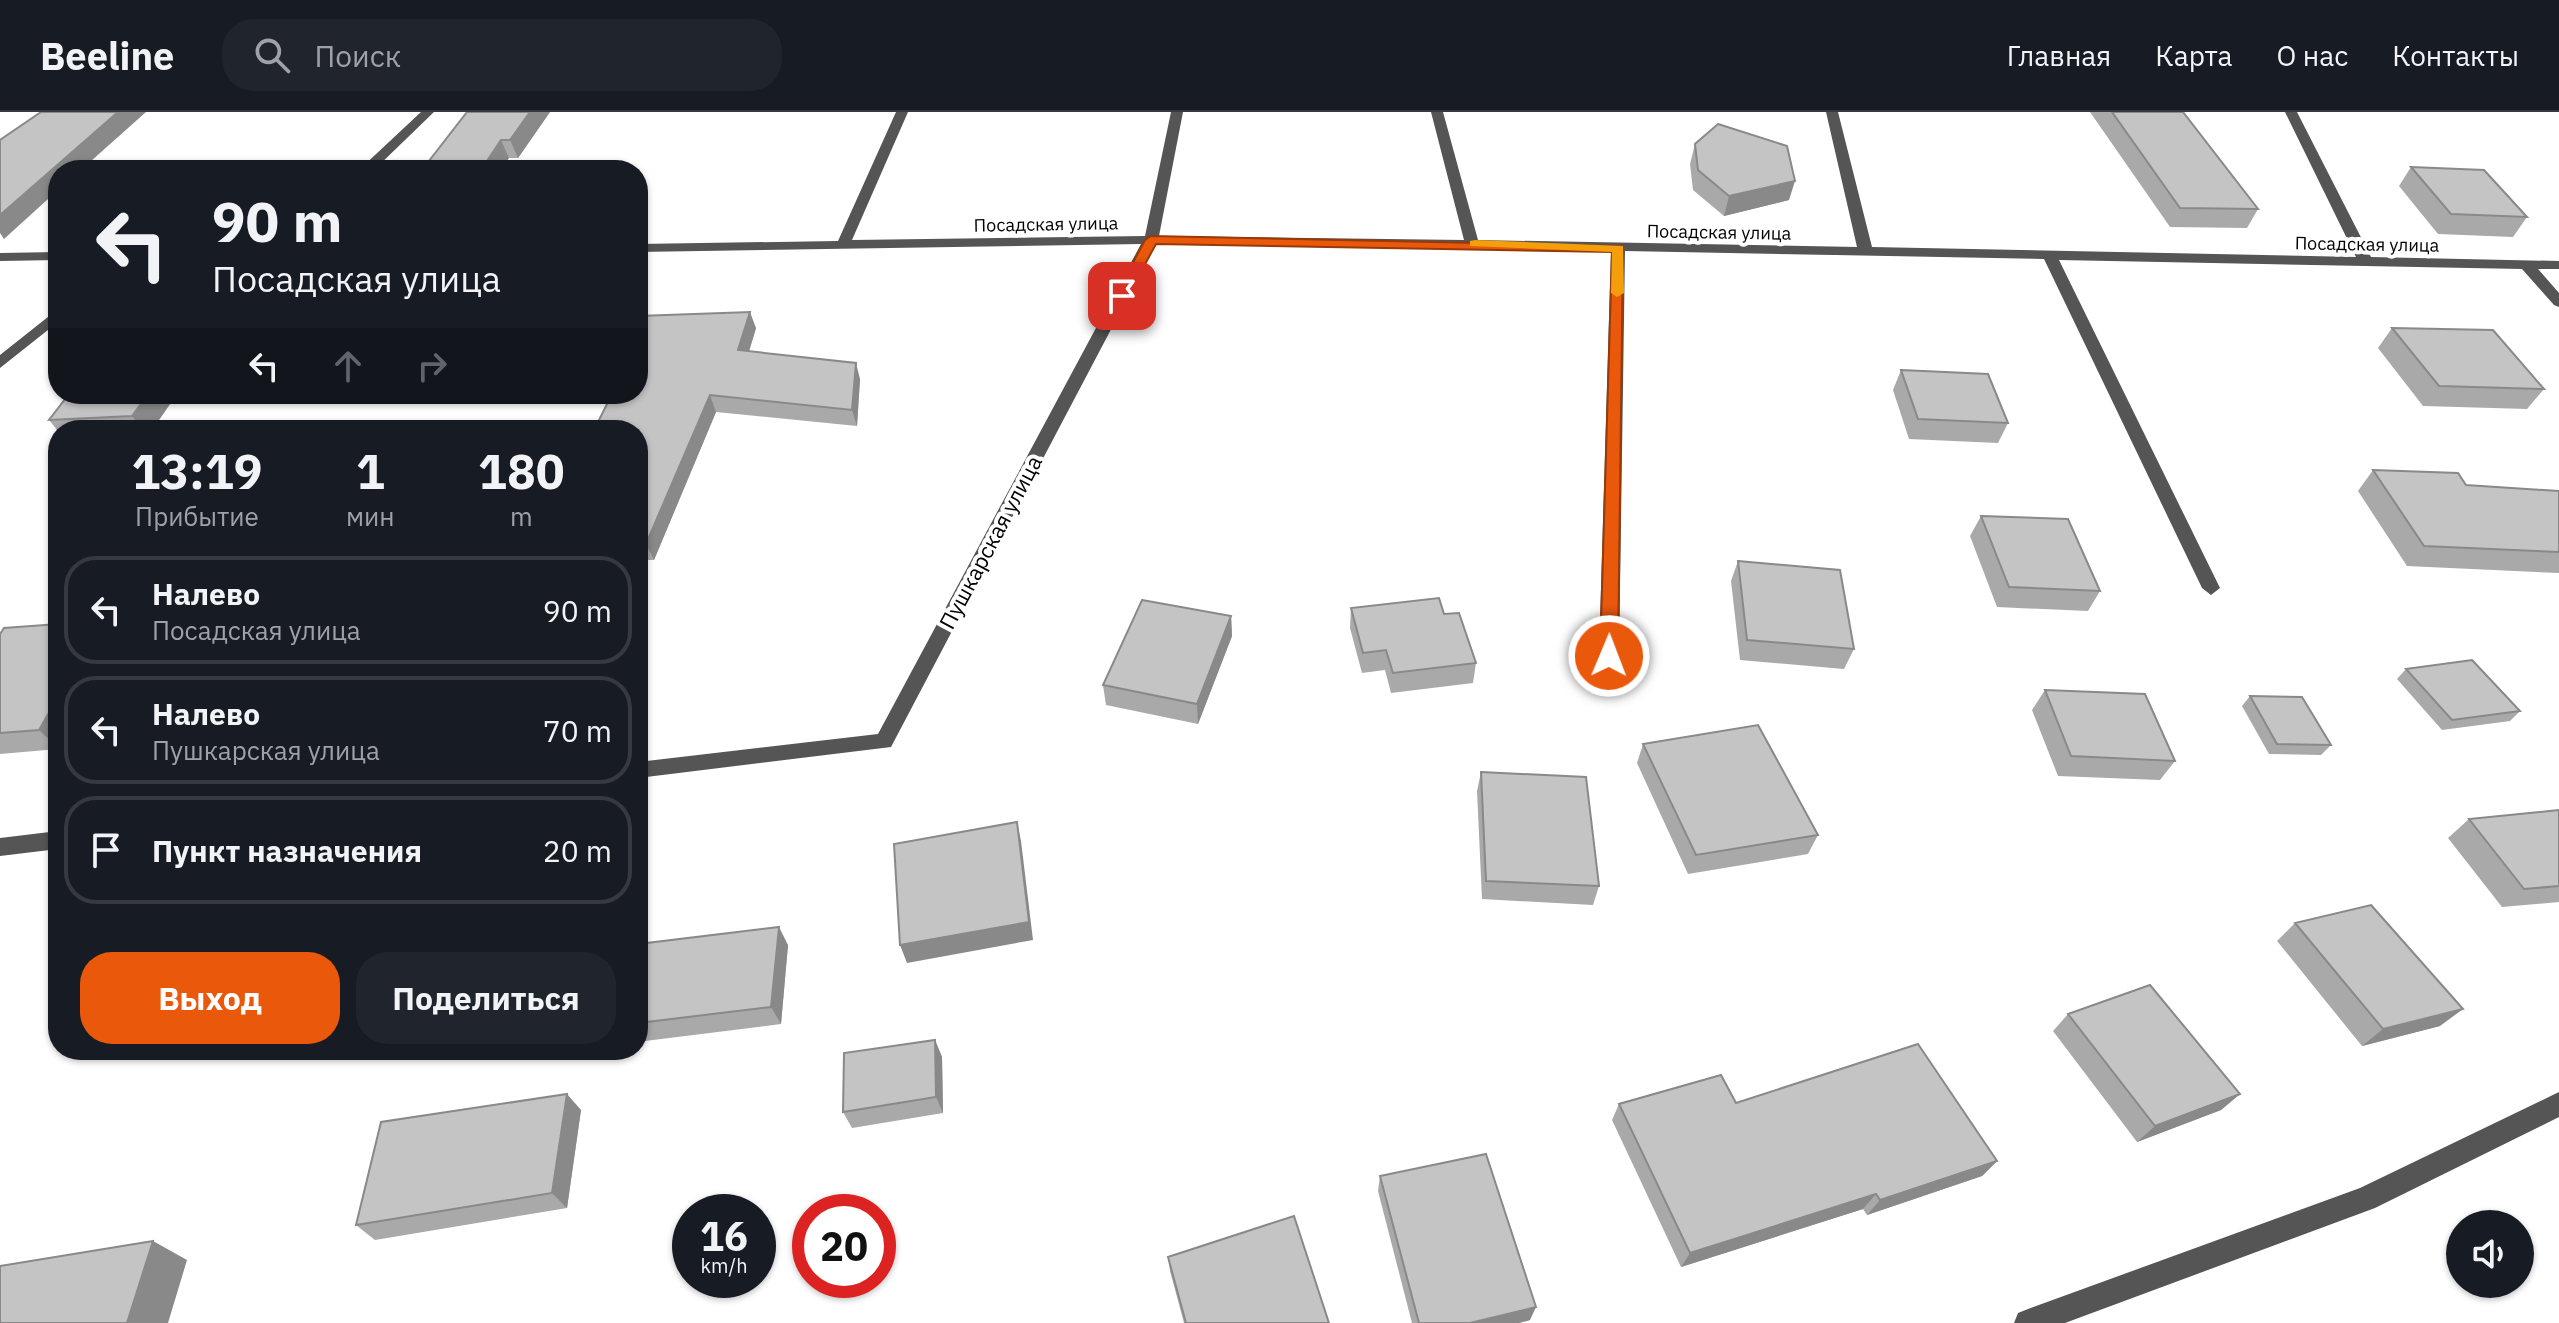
<!DOCTYPE html>
<html lang="ru">
<head>
<meta charset="utf-8">
<style>
  body { margin:0; font-family:"IBM Plex Sans",sans-serif; background:#20242c; color:#f1f3f6; height:100vh; display:flex; flex-direction:column; font-size:30px; white-space:nowrap }
  * { box-sizing:border-box; margin:0 }
  p { font-size:26px; color:#9ea1a6 }
  .icon { flex:none; width:44px; height:44px; fill:none; stroke:currentColor; stroke-width:2; stroke-linecap:round; stroke-linejoin:round }
  .map { position:relative; flex:1; overflow:hidden }
  .panel { position:absolute; left:48px; top:308px; width:600px; height:640px; display:flex; flex-direction:column; background:#171b24; border-radius:32px; box-shadow:0 2px 6px #0004 }
  .panel>* { flex:none }
  .guide { position:absolute; left:48px; top:48px; width:600px; height:244px; border-radius:32px; box-shadow:0 2px 6px #0004; background:#171b24; color:#f1f3f6; overflow:hidden }
  .tools { position:absolute; left:2446px; top:1098px; display:grid; gap:16px }
  .tools a { display:grid; place-items:center; width:88px; height:88px; border-radius:50%; background:#171b24; box-shadow:0 2px 6px #0004; font-size:40px }
  .speed { position:absolute; left:672px; top:1082px; display:flex; gap:16px; font-size:40px; font-weight:700; text-align:center }
  .speed>* { display:grid; place-content:center; width:104px; height:104px; border-radius:50%; background:#171b24; box-shadow:0 2px 6px #0004; line-height:1 }
  .speed small { font-size:20px; font-weight:400 }
  .speed .limit { border:12px solid #d22; background:#fff; color:#111 }
  .pin { position:absolute; display:grid; place-items:center; width:68px; height:68px; color:#fff; margin:-34px; border-radius:16px; box-shadow:0 4px 12px #0006 }
  .me { position:absolute; width:88px; margin:-44px; rotate:1deg; stroke-linejoin:round; filter:drop-shadow(0 0 6px #0008) }
  .turn { display:flex; align-items:center; gap:28px; height:168px; padding:0 32px; font-size:36px }
  .turn .icon { width:104px; height:104px; stroke-width:2.5 }
  .turn b { display:block; font-size:56px; line-height:68px }
  .lanes { display:flex; align-items:center; height:76px; padding:0 32px; background:#0003; justify-content:center; gap:40px; direction:ltr }
  .lanes .off { opacity:.35 }
  .eta { display:flex; justify-content:space-evenly; align-items:center; height:136px; text-align:center }
  .eta b { font-size:48px; font-weight:700; line-height:56px }
  .button { display:flex; gap:16px; margin-top:auto; padding:16px 32px }
  .button a { flex:1; height:92px; border-radius:32px; background:#ea580c; color:#fff; font-size:32px; font-weight:700; line-height:92px; text-align:center }
  .button a+a { background:#20242c; color:#f1f3f6 }
  ul { padding:0; list-style:none }
  li { display:flex; align-items:center; gap:24px; height:108px; margin:0 16px 12px; padding:0 16px; border:4px solid #363941; border-radius:32px }
  li div { flex:1 }
  li b { display:block; font-size:30px }
  li em { font-style:normal }
  header { display:flex; align-items:center; gap:48px; box-sizing:border-box; height:112px; padding:0 40px; background:#171b24; border-bottom:2px solid #363941 }
  header strong { font-size:38px }
  nav { display:flex; gap:44px; margin-inline-start:auto; font-size:28px }
  .search { width:560px; height:72px; background:#20242c; display:flex; align-items:center; gap:20px; box-sizing:border-box; padding:0 28px; border-radius:32px; color:#9ea1a6; font-size:30px }
  .map>svg:first-child { display:block }
  .lines { fill:none; stroke-linecap:round; stroke-linejoin:round }
  .minor { fill:#555; fill-rule:evenodd }
  .wall { fill:#a9a9a9 }
  .shaded-wall { fill:#898989 }
  .building { fill:#c4c4c4; stroke:#898989; stroke-width:2 }
  .route { fill:#ea580c; stroke:#983908; stroke-width:2 }
  .slow { fill:#f59e0b }
  .labels { text-anchor:middle; dominant-baseline:central; stroke-width:8; stroke-linejoin:round; paint-order:stroke }
  .far-street-label { font-size:18px; fill:#000; stroke:#fff }
  .street-label { font-size:22px; fill:#000; stroke:#fff }
</style>
</head>
<body>
<header>
<strong>Beeline</strong>
<div class="search"><svg class="icon" aria-label="search" viewBox="0 0 24 24"><circle cx="10" cy="10" r="6"/><path d="M15 15l6 6"/></svg>Поиск</div>
<nav><a>Главная</a><a>Карта</a><a>О нас</a><a>Контакты</a></nav>
</header>
<div class="map">
<svg width="2559" height="1211" viewBox="0 0 2559 1211">
  <rect width="100%" height="100%" fill="#fff"/>
  <g class="lines">
    <path class="minor" d="M 421,0 L 434,0 L 374,58 L 359,58 Z
      M 896,0 L 908,0 L 852,128 L 1145,124 L 1171,0 L 1183,0 L 1159,124 L 1464,128 L 1431,0 L 1443,0 L 1478,128 L 1857,135 L 1826,0 L 1838,0 L 1872,135 L 2356,145 L 2285,0 L 2297,0 L 2371,145 L 2559,149 L 2559,157 L 2538,157 L 2559,181 L 2559,195 L 2554,193 L 2522,157 L 2059,148 L 2220,476 L 2211,483 L 2202,476 L 2044,147 L 1625,139 L 1619,544 L 1609,551 L 1599,544 L 1611,139 L 1156,132 L 891,635 L 638,666 L 638,650 L 878,622 L 1141,132 L 638,140 L 638,132 L 838,129 Z
      M 58,140 L 58,148 L 0,149 L 0,141 Z
      M 58,197 L 58,210 L 0,256 L 0,243 Z
      M 58,719 L 58,737 L 0,744 L 0,726 Z
      M 2559,980 L 2559,1005 L 2375,1096 L 2065,1211 L 2014,1211 L 2018,1201 L 2028,1197 L 2360,1076 Z"/>
  </g>
  <path class="wall" d="M 467,0 L 550,0 L 518,46 L 509,46 Z
    M 2090,0 L 2183,0 L 2258,97 L 2247,116 L 2170,115 Z
    M 1695,32 L 1789,88 L 1724,104 L 1693,78 L 1690,52 Z
    M 2411,55 L 2527,105 L 2513,125 L 2438,122 L 2399,74 Z
    M 756,216 L 749,240 L 860,267 L 857,314 L 716,300 L 654,448 L 638,448 L 638,318 Z
    M 2392,216 L 2544,277 L 2527,297 L 2423,294 L 2378,236 Z
    M 1901,258 L 2008,311 L 1998,331 L 1909,327 L 1893,278 Z
    M 177,282 L 152,318 L 58,319 L 49,308 Z
    M 2373,358 L 2466,373 L 2559,379 L 2559,461 L 2407,454 L 2358,379 Z
    M 1981,404 L 2100,479 L 2088,499 L 1997,495 L 1970,424 Z
    M 1738,449 L 1854,537 L 1844,557 L 1740,548 L 1731,469 Z
    M 1351,496 L 1444,502 L 1476,551 L 1473,571 L 1391,581 L 1385,558 L 1362,561 L 1350,516 Z
    M 1231,504 L 1232,524 L 1198,612 L 1106,593 L 1103,573 Z
    M 58,512 L 58,637 L 0,642 L 0,522 Z
    M 2406,557 L 2520,599 L 2510,609 L 2442,618 L 2397,567 Z
    M 2045,578 L 2175,649 L 2160,668 L 2058,664 L 2032,598 Z
    M 2250,584 L 2331,633 L 2321,643 L 2269,642 L 2242,594 Z
    M 1643,632 L 1818,723 L 1808,742 L 1688,762 L 1637,651 Z
    M 1481,660 L 1599,774 L 1593,793 L 1482,787 L 1477,679 Z
    M 2559,698 L 2559,790 L 2502,795 L 2448,726 L 2469,707 Z
    M 2295,811 L 2440,914 L 2362,934 L 2277,829 Z
    M 788,833 L 781,912 L 645,929 L 638,919 L 638,882 Z
    M 2068,902 L 2240,982 L 2221,998 L 2137,1030 L 2053,919 Z
    M 935,928 L 942,945 L 943,1001 L 852,1016 L 843,1000 Z
    M 1736,991 L 1997,1049 L 1982,1064 L 1867,1103 L 1863,1097 L 1681,1155 L 1612,1008 L 1619,992 Z
    M 581,998 L 567,1096 L 375,1128 L 356,1113 Z
    M 1380,1064 L 1530,1208 L 1519,1211 L 1412,1211 L 1378,1079 Z
    M 1168,1145 L 1329,1211 L 1184,1211 L 1170,1159 Z"/>
  <path class="shaded-wall" d="M 118,0 L 146,0 L 81,58 L 58,58 L 58,78 L 4,127 L 0,121 L 0,103 Z
    M 530,0 L 550,0 L 518,46 L 510,28 Z
    M 501,28 L 509,46 L 501,58 L 481,58 Z
    M 1795,69 L 1789,88 L 1724,104 L 1729,84 Z
    M 750,200 L 756,216 L 744,255 L 738,238 Z
    M 856,251 L 860,267 L 857,314 L 852,298 Z
    M 148,282 L 177,282 L 152,318 L 143,318 L 132,304 Z
    M 710,283 L 716,300 L 654,448 L 646,432 Z
    M 1231,504 L 1232,524 L 1198,612 L 1197,592 Z
    M 58,585 L 58,636 L 39,618 Z
    M 1017,710 L 1021,729 L 1033,828 L 907,851 L 900,833 Z
    M 779,815 L 788,833 L 781,912 L 771,895 Z
    M 2463,897 L 2440,914 L 2362,934 L 2383,917 Z
    M 935,928 L 942,945 L 943,1001 L 936,985 Z
    M 567,982 L 581,998 L 567,1096 L 552,1081 Z
    M 2240,982 L 2221,998 L 2137,1030 L 2155,1014 Z
    M 1997,1049 L 1982,1064 L 1867,1103 L 1880,1088 Z
    M 1876,1082 L 1863,1097 L 1681,1155 L 1690,1141 Z
    M 153,1129 L 187,1148 L 168,1211 L 127,1211 Z
    M 1536,1195 L 1530,1208 L 1519,1211 L 1470,1211 Z"/>
  <path class="building" d="M 41,0 L 118,0 L 0,103 L 0,28 Z
    M 467,0 L 530,0 L 510,28 L 501,28 L 481,58 L 422,58 Z
    M 2112,0 L 2183,0 L 2258,97 L 2180,96 Z
    M 1718,12 L 1787,34 L 1795,69 L 1729,84 L 1698,58 L 1695,32 Z
    M 2411,55 L 2484,58 L 2527,105 L 2451,102 Z
    M 750,200 L 738,238 L 856,251 L 852,298 L 710,283 L 646,432 L 638,432 L 638,318 L 594,318 L 612,282 L 638,282 L 638,204 Z
    M 2392,216 L 2493,218 L 2544,277 L 2439,274 Z
    M 1901,258 L 1988,262 L 2008,311 L 1918,307 Z
    M 69,282 L 148,282 L 132,304 L 49,308 Z
    M 2373,358 L 2458,361 L 2466,373 L 2559,379 L 2559,440 L 2424,434 Z
    M 1981,404 L 2068,407 L 2100,479 L 2009,475 Z
    M 1738,449 L 1840,458 L 1854,537 L 1747,528 Z
    M 1439,486 L 1444,502 L 1459,501 L 1476,551 L 1393,561 L 1386,538 L 1363,541 L 1351,496 Z
    M 1142,488 L 1231,504 L 1197,592 L 1103,573 Z
    M 58,512 L 58,585 L 39,618 L 0,621 L 0,522 L 4,516 Z
    M 2472,548 L 2520,599 L 2452,608 L 2406,557 Z
    M 2045,578 L 2145,582 L 2175,649 L 2071,644 Z
    M 2250,584 L 2302,585 L 2331,633 L 2277,632 Z
    M 1758,613 L 1818,723 L 1696,743 L 1643,632 Z
    M 1481,660 L 1586,665 L 1599,774 L 1486,769 Z
    M 2559,698 L 2559,774 L 2524,777 L 2469,707 Z
    M 1017,710 L 1029,810 L 900,833 L 894,732 Z
    M 2371,793 L 2463,897 L 2383,917 L 2295,811 Z
    M 779,815 L 771,895 L 638,911 L 638,882 L 647,831 Z
    M 2150,873 L 2240,982 L 2155,1014 L 2068,902 Z
    M 935,928 L 936,985 L 843,1000 L 844,941 Z
    M 1918,932 L 1997,1049 L 1880,1088 L 1876,1082 L 1690,1141 L 1619,992 L 1721,963 L 1736,991 Z
    M 567,982 L 552,1081 L 356,1113 L 381,1010 Z
    M 1486,1042 L 1536,1195 L 1470,1211 L 1419,1211 L 1380,1064 Z
    M 1294,1104 L 1329,1211 L 1186,1211 L 1168,1145 Z
    M 153,1129 L 127,1211 L 0,1211 L 0,1154 Z"/>
  <path class="route" d="M 1151,124 L 1623,134 L 1618,544 L 1615,549 L 1609,550 L 1600,544 L 1612,140 L 1156,132 L 1126,187 L 1117,187 L 1115,184 L 1145,128 Z"/>
  <path class="slow" d="M 1475,128 L 1623,134 L 1624,181 L 1617,185 L 1611,181 L 1612,140 L 1470,134 L 1470,129 Z"/>
  <g class="labels">
    <g class="far-street-label">
      <text transform="translate(1046 112) rotate(-1)">Посадская улица</text>
      <text transform="translate(1719 120) rotate(1)">Посадская улица</text>
      <text transform="translate(2367 132) rotate(1)">Посадская улица</text>
    </g>
    <g class="street-label">
      <text transform="translate(990 430) rotate(-62)">Пушкарская улица</text>
    </g>
  </g>
</svg>
<div class="tools">
<a><svg class="icon" aria-label="sound" viewBox="0 0 24 24"><path d="M4 9h4l5-4v14l-5-4H4zM17 9q2 3 0 6"/></svg></a>
</div>
<div class="speed"><div>16<small>km/h</small></div><div class="limit">20</div></div>
<div class="pin" style="left:1122px;top:184px;background:#d93025"><svg class="icon" aria-label="arrive" viewBox="0 0 24 24"><path d="M6 21V4h12l-3 4 3 4H6"/></svg></div>
<svg class="me" style="left:1609px;top:544px" viewBox="-20 -20 40 40"><circle r="17" fill="#ea580c" stroke="#fff" stroke-width="3"/><path d="M0-11L8 9 0 5-8 9z" fill="#fff"/></svg>
<div class="guide">
<div class="turn"><svg class="icon" aria-label="left" viewBox="0 0 24 24"><path d="M17 20v-9H6M10 6l-5 5 5 5"/></svg><div><b>90 m</b>Посадская улица</div></div>
<div class="lanes"><svg class="icon" aria-label="left" viewBox="0 0 24 24"><path d="M17 20v-9H6M10 6l-5 5 5 5"/></svg><svg class="icon off" aria-label="ahead" viewBox="0 0 24 24"><path d="M12 20V5M6 11l6-6 6 6"/></svg><svg class="icon off" aria-label="right" viewBox="0 0 24 24"><path d="M7 20v-9h11M14 6l5 5-5 5"/></svg></div>
</div>
<section class="panel">
<div class="eta">
<div><b>13:19</b><p>Прибытие</p></div>
<div><b>1</b><p>мин</p></div>
<div><b>180</b><p>m</p></div>
</div>
<ul>
<li><svg class="icon" aria-label="left" viewBox="0 0 24 24"><path d="M17 20v-9H6M10 6l-5 5 5 5"/></svg><div><b>Налево</b><p>Посадская улица</p></div><em>90 m</em></li>
<li><svg class="icon" aria-label="left" viewBox="0 0 24 24"><path d="M17 20v-9H6M10 6l-5 5 5 5"/></svg><div><b>Налево</b><p>Пушкарская улица</p></div><em>70 m</em></li>
<li><svg class="icon" aria-label="arrive" viewBox="0 0 24 24"><path d="M6 21V4h12l-3 4 3 4H6"/></svg><div><b>Пункт назначения</b></div><em>20 m</em></li>
</ul>
<div class="button"><a>Выход</a><a>Поделиться</a></div>
</section>
</div>
</body>
</html>
